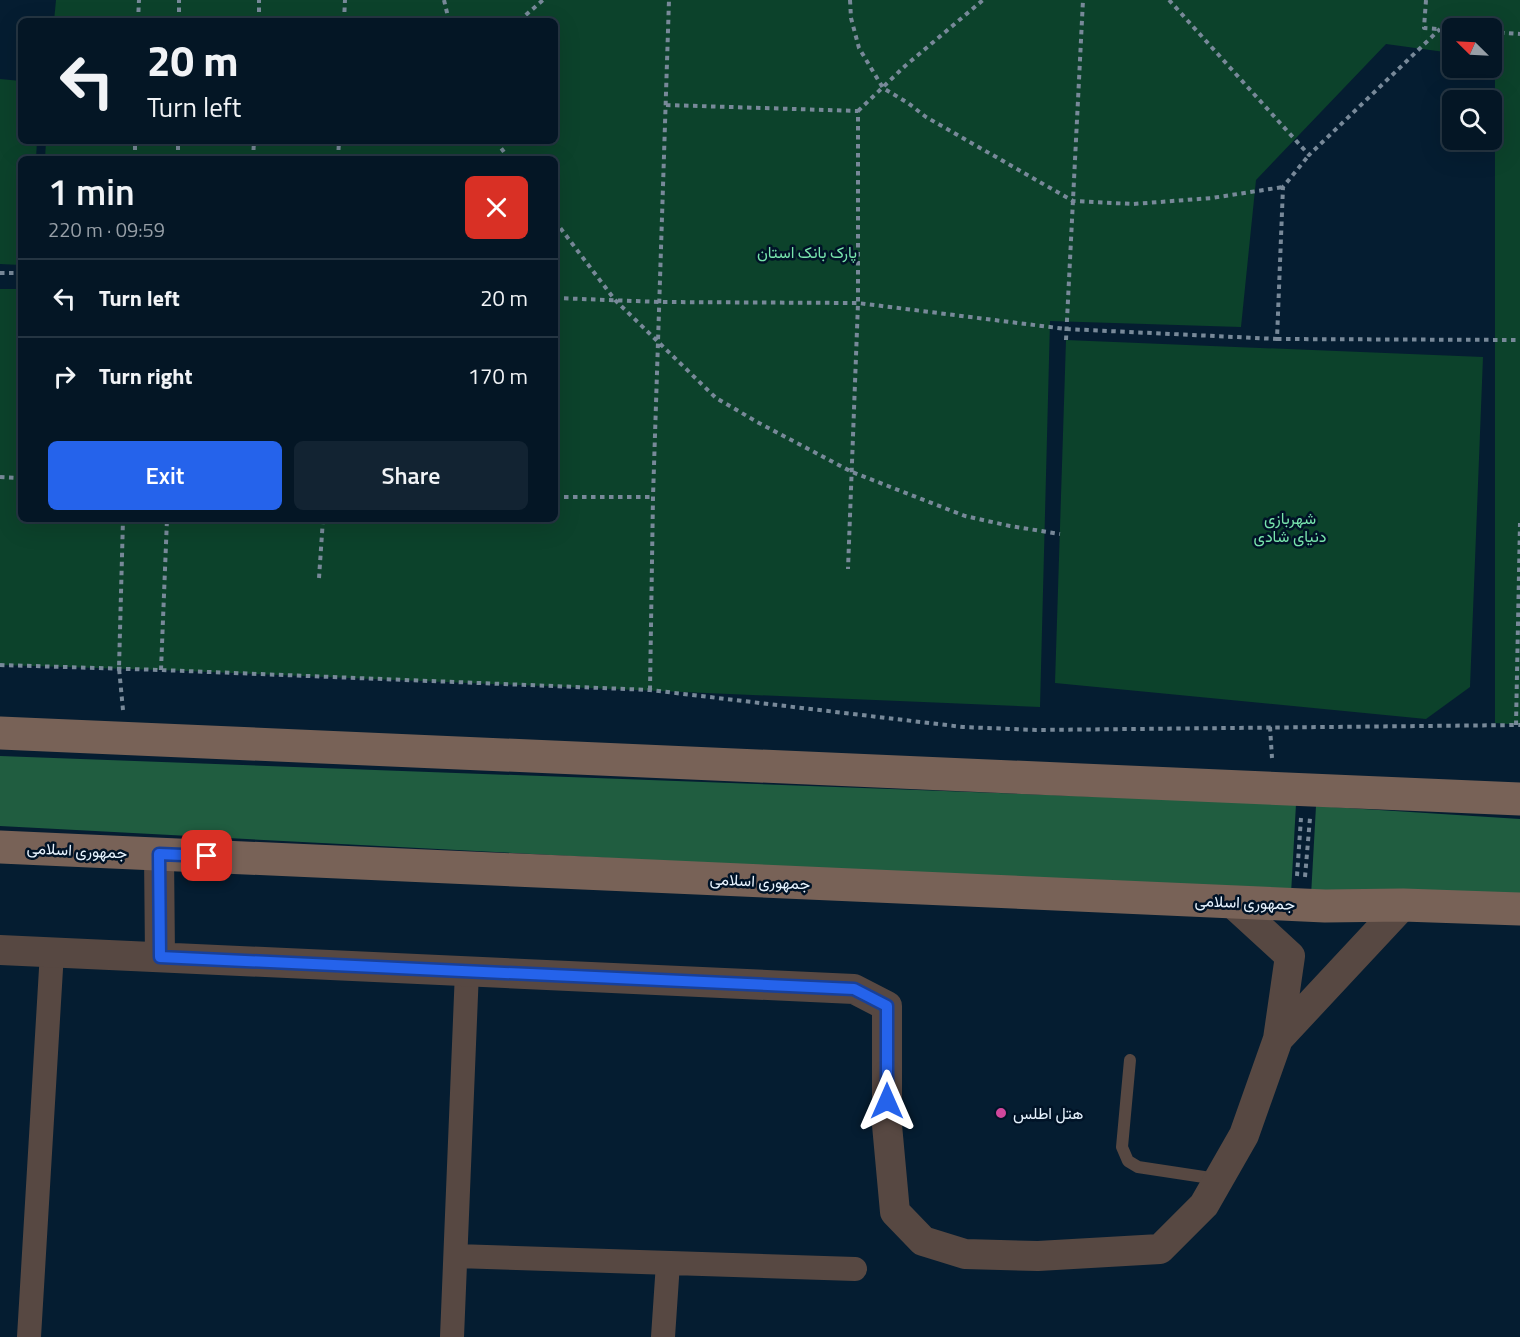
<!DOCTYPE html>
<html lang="en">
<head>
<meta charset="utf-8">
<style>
  body { margin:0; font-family:"Titillium Web",Vazirmatn,sans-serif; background:#122332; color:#f1f3f6; height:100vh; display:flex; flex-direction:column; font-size:22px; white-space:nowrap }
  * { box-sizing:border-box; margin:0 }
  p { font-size:20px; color:#979fa7 }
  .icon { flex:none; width:33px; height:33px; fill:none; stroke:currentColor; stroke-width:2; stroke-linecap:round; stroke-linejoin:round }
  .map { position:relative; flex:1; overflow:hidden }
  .side { position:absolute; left:18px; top:156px; width:540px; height:366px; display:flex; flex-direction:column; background:#041625; border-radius:9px; box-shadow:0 6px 24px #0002,0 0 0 2px #253542 }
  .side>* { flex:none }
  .top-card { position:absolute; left:18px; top:18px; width:540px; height:126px; border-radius:9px; box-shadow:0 6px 24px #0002,0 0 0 2px #253542; background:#041625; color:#f1f3f6; overflow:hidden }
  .needle { width:39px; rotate:294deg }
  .fabs { position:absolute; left:1442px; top:18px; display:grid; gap:12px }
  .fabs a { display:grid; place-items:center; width:60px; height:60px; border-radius:9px; background:#041625; box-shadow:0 6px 24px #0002,0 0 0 2px #253542; font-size:30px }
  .pin { position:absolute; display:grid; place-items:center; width:51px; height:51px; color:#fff; margin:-26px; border-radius:12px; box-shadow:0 3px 9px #0006 }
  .me { position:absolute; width:66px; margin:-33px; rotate:0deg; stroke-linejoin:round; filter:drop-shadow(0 0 4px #0008) }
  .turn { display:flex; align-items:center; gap:21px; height:126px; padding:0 30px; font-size:27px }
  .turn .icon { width:78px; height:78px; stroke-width:2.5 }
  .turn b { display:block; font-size:42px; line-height:51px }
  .round { display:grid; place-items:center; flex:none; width:63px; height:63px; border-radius:9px; background:#122332 }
  .headline { display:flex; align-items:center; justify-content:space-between; height:102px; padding:0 30px }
  h1 { font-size:36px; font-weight:600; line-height:45px }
  .button { display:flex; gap:12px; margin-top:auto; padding:12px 30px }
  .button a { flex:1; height:69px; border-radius:9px; background:#2563eb; color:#fff; font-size:24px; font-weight:600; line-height:69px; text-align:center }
  .button a+a { background:#122332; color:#f1f3f6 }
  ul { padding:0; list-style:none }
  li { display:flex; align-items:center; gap:18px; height:78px; padding:0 30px; border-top:2px solid #253542 }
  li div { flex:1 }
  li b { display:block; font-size:22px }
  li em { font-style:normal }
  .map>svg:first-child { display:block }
  .green { fill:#0c422b }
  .forest { fill:#205d40 }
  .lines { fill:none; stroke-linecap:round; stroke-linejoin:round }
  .path { stroke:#788999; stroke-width:4; stroke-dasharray:4.5 4.5; stroke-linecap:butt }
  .service { stroke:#574842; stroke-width:12 }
  .minor { stroke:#574842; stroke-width:24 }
  .tertiary { stroke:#574842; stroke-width:30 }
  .secondary { stroke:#786257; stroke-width:33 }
  .route-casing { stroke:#184099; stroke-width:15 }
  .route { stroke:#2563eb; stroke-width:10 }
  .hotel-dot { fill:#d1479c; stroke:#001327; stroke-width:2 }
  .labels { text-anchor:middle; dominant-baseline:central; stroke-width:5; stroke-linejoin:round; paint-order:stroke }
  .park-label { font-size:16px; fill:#78e5ad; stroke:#001327 }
  .street-label { font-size:16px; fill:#e7f3fe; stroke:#001327 }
  .poi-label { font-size:16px; fill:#e7f3fe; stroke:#001327; text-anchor:start }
</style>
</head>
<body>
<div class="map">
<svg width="1520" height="1337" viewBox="0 0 1520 1337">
  <rect width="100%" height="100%" fill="#051d31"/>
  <path class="green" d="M 56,0 L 1520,0 L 1520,725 L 1495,723 L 1495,60 L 1491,59 L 1491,28 L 1452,28 L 1452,53 L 1386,44 L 1256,180 L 1241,327 L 1050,321 L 1040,707 L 161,670 L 0,665 L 0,289 L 21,289 L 21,519 L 555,519 L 555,159 L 45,159 L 46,141 L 555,141 L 555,21 L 54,21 Z
    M 0,79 L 21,81 L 21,141 L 37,141 L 36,159 L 21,159 L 21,265 L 0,264 Z
    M 1066,340 L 1483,357 L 1470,687 L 1426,719 L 1055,683 Z"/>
  <path class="forest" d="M 0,756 L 1296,804 L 1291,894 L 0,826 Z
    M 1316,806 L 1520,819 L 1520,901 L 1311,896 Z"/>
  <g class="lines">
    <path class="path" d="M 444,0 L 449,21
      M 850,0 L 851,18 L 859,48 L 883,88 L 908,103 L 926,117 L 1073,201 L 1133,204 L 1212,198 L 1283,187
      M 1169,0 L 1309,155 L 1440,29
      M 1426,0 L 1424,28 L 1452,30
      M 138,21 L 139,0
      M 179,21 L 179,0
      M 259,21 L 259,0
      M 344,21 L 345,0
      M 519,21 L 543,0
      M 1491,32 L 1520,34
      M 666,105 L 858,111 L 858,303 L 848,569
      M 858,111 L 905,66 L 983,0
      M 496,141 L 509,159
      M 135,159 L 135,141
      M 178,159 L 178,141
      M 253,159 L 254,141
      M 338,159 L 339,141
      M 555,221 L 615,300 L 716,398 L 759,423 L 852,472 L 965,516 L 1010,526 L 1060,534
      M 0,273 L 21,273
      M 555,298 L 660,302 L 858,303 L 1066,329 L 1277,339 L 1283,187 L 1309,155
      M 1277,339 L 1520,340
      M 1066,340 L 1083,0
      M 0,477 L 21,478
      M 555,497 L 653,497
      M 319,578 L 323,519
      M 0,665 L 161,670 L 650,690 L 963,727 L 1036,730 L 1520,725
      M 161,670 L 167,519
      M 650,690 L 653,497 L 669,0
      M 123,710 L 119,668 L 123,519
      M 1516,725 L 1520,523
      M 1270,727 L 1272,758
      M 1297,876 L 1301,818
      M 1305,877 L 1310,818"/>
    <path class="service" d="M 1130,1060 L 1122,1147 L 1128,1161 L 1138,1167 L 1217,1179"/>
    <path class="minor" d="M 456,1256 L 855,1269
      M 29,1337 L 52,952
      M 452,1337 L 467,971
      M 663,1337 L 668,1263"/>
    <path class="tertiary" d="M 159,854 L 160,957
      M 0,950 L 854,989 L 887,1006 L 887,1125 L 895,1212 L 923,1241 L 965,1254 L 1038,1256 L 1160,1249 L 1204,1205 L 1244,1135 L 1278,1039 L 1290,956 L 1230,901
      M 1278,1039 L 1403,905"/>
    <path class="secondary" d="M 0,733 L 1520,799
      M 0,847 L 1325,906 L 1403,905 L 1520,909"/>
  </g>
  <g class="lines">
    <defs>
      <path id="route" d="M 207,856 L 159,854 L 160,957 L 854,989 L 887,1006 L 887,1101"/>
    </defs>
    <use href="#route" class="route-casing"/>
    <use href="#route" class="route"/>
  </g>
  <circle class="hotel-dot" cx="1001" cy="1113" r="6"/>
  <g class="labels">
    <g class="park-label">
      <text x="807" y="252">پارک بانک استان</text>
      <text x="1290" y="518">شهربازی<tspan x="1290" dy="18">دنیای شادی</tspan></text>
    </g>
    <g class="street-label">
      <text transform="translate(77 850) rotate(3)">جمهوری اسلامی</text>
      <text transform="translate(760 881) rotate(3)">جمهوری اسلامی</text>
      <text transform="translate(1245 902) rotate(2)">جمهوری اسلامی</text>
    </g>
    <g class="poi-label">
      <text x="1013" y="1113">هتل اطلس</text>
    </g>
  </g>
</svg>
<div class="fabs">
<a><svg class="needle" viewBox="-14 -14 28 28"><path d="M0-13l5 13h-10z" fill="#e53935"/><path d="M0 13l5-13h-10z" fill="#979fa7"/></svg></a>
<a><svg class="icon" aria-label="search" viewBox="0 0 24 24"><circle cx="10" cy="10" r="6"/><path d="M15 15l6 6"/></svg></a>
</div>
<div class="pin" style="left:207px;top:856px;background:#d93025"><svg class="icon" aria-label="arrive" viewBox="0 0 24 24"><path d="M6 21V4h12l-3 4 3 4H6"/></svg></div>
<svg class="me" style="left:887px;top:1101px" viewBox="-20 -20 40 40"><path d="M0-17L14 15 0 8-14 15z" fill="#2563eb" stroke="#fff" stroke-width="4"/></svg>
<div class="top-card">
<div class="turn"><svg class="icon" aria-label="left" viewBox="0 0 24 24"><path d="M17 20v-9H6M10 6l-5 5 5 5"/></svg><div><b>20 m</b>Turn left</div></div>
</div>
<section class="side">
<div class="headline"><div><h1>1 min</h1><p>220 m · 09:59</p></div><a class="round" style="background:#d93025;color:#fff"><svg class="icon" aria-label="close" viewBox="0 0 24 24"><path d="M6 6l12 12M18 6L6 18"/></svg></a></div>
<ul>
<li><svg class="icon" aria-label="left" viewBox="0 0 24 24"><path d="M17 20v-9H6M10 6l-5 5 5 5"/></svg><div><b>Turn left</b></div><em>20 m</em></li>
<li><svg class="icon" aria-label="right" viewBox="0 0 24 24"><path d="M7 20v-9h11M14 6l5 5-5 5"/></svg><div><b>Turn right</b></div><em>170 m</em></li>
</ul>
<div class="button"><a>Exit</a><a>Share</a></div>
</section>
</div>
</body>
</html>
